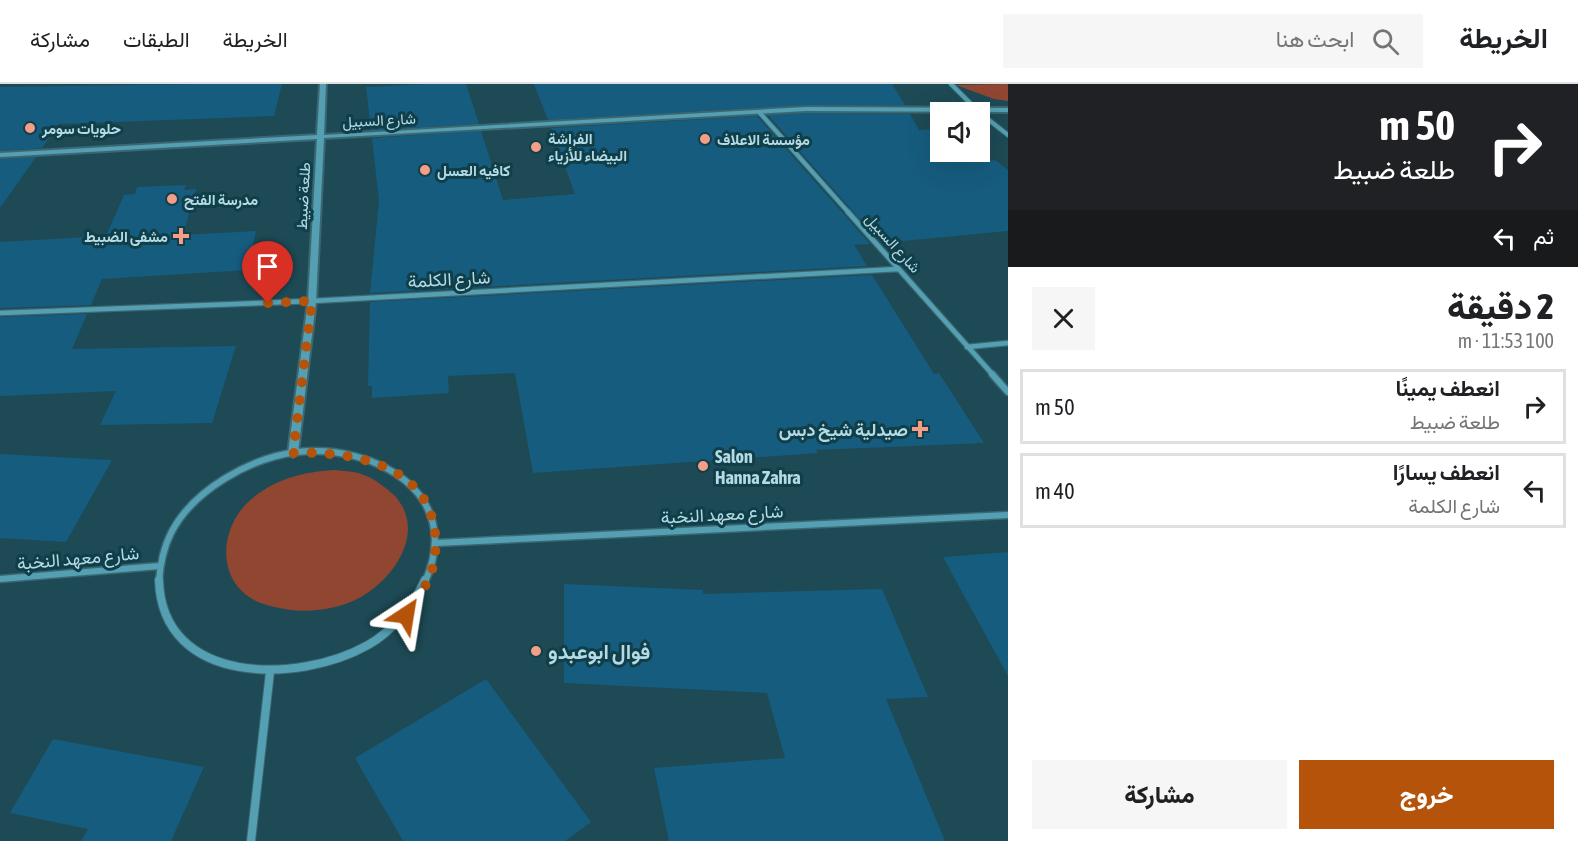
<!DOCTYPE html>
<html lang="ar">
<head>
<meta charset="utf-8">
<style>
  body { margin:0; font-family:"Asap Condensed",Vazirmatn,sans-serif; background:#f6f6f6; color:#202124; direction:rtl; height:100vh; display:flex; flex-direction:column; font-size:22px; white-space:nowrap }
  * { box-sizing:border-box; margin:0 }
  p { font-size:20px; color:#757577 }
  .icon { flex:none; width:33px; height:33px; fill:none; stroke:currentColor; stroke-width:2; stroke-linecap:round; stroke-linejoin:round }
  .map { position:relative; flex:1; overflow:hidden; direction:ltr }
  .sheet { display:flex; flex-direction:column; background:#fff; width:570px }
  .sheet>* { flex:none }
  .top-card { background:#202124; color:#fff; overflow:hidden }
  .buttons { position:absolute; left:930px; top:18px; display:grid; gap:12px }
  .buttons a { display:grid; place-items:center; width:60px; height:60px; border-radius:0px; background:#fff; box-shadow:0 6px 24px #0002; font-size:30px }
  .pin { position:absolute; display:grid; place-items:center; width:51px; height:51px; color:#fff; margin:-62px -26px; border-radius:50% 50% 50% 0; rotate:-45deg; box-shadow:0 0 6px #0007 }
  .pin .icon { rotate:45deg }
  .me { position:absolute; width:66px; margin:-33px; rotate:33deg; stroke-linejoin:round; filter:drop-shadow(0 0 4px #0008) }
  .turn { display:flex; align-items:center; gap:21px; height:126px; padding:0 24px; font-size:27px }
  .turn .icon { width:78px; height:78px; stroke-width:2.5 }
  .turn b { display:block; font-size:42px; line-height:51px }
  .then { display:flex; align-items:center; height:57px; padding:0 24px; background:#0003; gap:12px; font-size:22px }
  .round { display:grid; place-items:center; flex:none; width:63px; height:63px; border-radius:0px; background:#f6f6f6 }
  .head { display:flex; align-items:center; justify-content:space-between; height:102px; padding:0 24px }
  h1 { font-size:36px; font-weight:800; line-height:45px }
  .button { display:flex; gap:12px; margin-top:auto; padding:12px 24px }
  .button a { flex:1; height:69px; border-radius:0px; background:#b45309; color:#fff; font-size:24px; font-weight:800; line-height:69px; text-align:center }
  .button a+a { background:#f6f6f6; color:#202124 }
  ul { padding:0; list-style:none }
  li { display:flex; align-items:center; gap:18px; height:75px; margin:0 12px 9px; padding:0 12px; border:3px solid #e0e0e0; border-radius:0px }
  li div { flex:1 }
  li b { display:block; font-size:22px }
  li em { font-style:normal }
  header { display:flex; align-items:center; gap:36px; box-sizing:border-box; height:84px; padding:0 30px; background:#fff; border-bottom:2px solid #e0e0e0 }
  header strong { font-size:28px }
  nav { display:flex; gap:33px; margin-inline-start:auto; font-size:21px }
  .search { width:420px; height:54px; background:#f6f6f6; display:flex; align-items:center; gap:15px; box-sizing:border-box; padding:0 21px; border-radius:0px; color:#757577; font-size:22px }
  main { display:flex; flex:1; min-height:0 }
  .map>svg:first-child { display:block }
  .green { fill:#914632 }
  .building { fill:#165c7f }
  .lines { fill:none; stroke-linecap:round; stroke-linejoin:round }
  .minor-far3-casing { stroke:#3b6772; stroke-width:6 }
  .minor-far2-casing { stroke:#3b6772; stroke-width:7 }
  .minor-far1-casing { stroke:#3b6772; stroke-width:9 }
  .minor-casing { stroke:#3b6772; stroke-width:10 }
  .tertiary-casing { stroke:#3b6772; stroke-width:4 }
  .minor-far3 { stroke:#54a0b2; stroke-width:4 }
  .minor-far2 { stroke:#54a0b2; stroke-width:4.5 }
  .minor-far1 { stroke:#54a0b2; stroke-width:6 }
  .minor { stroke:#54a0b2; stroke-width:8 }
  .tertiary { fill:#54a0b2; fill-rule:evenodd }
  .route { stroke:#b45309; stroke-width:10; stroke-dasharray:0 18 }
  .poi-dot { fill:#f49e87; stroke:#103f4a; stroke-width:2 }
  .labels { text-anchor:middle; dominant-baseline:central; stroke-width:6; stroke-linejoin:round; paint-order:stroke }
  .far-street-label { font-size:15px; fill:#b3dae5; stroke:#103f4a }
  .far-poi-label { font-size:15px; font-weight:bold; fill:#b3dae5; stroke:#103f4a; text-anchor:start }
  .street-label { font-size:18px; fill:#b3dae5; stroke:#103f4a }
  .poi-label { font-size:18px; font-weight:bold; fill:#b3dae5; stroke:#103f4a; text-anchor:end }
  .near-poi-label { font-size:21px; font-weight:bold; fill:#b3dae5; stroke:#103f4a; text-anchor:start }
</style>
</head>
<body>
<header>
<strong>الخريطة</strong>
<div class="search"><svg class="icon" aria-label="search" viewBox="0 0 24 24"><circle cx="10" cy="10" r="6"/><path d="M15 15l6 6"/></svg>ابحث هنا</div>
<nav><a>الخريطة</a><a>الطبقات</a><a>مشاركة</a></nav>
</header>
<main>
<section class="sheet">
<div class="top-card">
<div class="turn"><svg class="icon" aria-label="right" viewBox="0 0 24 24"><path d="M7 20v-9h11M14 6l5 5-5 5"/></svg><div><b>50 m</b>طلعة ضبيط</div></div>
<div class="then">ثم<svg class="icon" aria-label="left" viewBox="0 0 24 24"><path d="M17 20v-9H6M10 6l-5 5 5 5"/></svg></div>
</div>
<div class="head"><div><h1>2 دقيقة</h1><p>100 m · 11:53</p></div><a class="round"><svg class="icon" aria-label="close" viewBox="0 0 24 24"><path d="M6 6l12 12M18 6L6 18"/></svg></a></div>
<ul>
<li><svg class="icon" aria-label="right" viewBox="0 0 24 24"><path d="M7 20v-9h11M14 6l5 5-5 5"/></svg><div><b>انعطف يمينًا</b><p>طلعة ضبيط</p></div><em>50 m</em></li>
<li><svg class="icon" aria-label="left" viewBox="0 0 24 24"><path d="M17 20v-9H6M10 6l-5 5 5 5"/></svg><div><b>انعطف يسارًا</b><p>شارع الكلمة</p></div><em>40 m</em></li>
</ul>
<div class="button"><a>خروج</a><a>مشاركة</a></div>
</section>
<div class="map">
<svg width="1008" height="757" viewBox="0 0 1008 757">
  <rect width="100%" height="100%" fill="#1d4a55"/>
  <path class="green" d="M 1008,0 L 1008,17 L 994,15 L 956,1 Z
    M 334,386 C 343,387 353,387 361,390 C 374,394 385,403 395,412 C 430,451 387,505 348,519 C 321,529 294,529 267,521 C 215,507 215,443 254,413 C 278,394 304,388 334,386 Z"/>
  <path class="building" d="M 199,0 L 282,0 L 274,32 L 59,40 L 42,64 L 0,67 L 0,3 Z
    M 428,0 L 466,0 L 479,40 L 371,46 L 366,3 Z
    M 534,0 L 892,0 L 905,21 L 806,21 L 548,36 Z
    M 806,29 L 910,30 L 919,46 L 933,45 L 940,51 L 940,68 L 961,68 L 974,78 L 995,76 L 1008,86 L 1008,147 L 881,159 L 768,31 Z
    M 757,32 L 870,160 L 854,161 L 867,182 L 370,209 L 379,117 L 372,54 L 481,47 L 503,116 L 575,110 L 551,44 Z
    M 36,73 L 0,124 L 0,75 Z
    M 186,101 L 184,106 L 196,105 L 183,151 L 256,147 L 248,186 L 102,195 L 91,221 L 0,224 L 0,158 L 106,152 L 124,111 L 135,110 L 137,103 Z
    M 872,191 L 934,290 L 939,289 L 984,359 L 816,366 L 818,369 L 533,389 L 515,289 L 448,292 L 449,309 L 372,314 L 372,302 L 368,302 L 370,218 Z
    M 87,230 L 72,265 L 236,262 L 212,339 L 100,341 L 116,307 L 0,312 L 0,233 Z
    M 0,370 L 112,376 L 66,458 L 0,454 Z
    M 1008,468 L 1008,592 L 943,473 Z
    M 564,500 L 703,506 L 703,510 L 882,505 L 928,613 L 886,615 L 945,757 L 669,757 L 654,684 L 785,674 L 767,609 L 564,599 Z
    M 486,595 L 591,738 L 565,757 L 403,757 L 355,674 Z
    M 53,655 L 204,683 L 171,757 L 81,757 L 88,745 L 10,729 Z"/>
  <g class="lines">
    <defs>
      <path id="minor-far3" d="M 951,0 L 979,28
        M 759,28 L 849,129
        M 980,29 L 1008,51"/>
      <path id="minor-far2" d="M 848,128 L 994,292
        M 0,229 L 312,217 L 898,185
        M 967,263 L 1008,259"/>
      <path id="minor-far1" d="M 992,290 L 1008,308
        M 436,459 L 1008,431
        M 0,495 L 159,482
        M 159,498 C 160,481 163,465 171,449 C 193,406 250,374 297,368 C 375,360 465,409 425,498"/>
      <path id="minor" d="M 159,496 C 162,602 299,600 368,561 C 392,548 414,520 425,496
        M 251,757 L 270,588"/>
      <path id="tertiary" d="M 320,0 L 326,0 L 324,51 L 806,23 L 1008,24 L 1008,28 L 806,27 L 324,54 L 316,217 L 298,369 L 293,373 L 288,369 L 308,217 L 317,55 L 0,73 L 0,69 L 317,51 Z"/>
    </defs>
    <use href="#minor-far3" class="minor-far3-casing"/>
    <use href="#minor-far2" class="minor-far2-casing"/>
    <use href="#minor-far1" class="minor-far1-casing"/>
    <use href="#minor" class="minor-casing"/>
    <use href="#tertiary" class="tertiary-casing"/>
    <use href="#minor-far3" class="minor-far3"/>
    <use href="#minor-far2" class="minor-far2"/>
    <use href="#minor-far1" class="minor-far1"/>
    <use href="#minor" class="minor"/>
    <use href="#tertiary" class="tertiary"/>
  </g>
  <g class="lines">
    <path class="route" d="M 268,219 L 312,217 L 293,369 C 347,367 422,378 434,442 C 437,459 436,480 428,496 C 423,508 413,519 406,531"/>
  </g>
  <g class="poi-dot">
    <circle cx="30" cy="44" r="6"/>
    <circle cx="705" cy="55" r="6"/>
    <circle cx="536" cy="63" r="6"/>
    <circle cx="425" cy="86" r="6"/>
    <circle cx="172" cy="115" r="6"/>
    <path d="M178 143h6v6h6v6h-6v6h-6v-6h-6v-6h6z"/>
    <path d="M917 336h6v6h6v6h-6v6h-6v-6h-6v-6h6z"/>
    <circle cx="703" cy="382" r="6"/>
    <circle cx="536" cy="567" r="6"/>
  </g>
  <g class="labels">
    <g class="far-street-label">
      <text transform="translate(379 36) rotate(-3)">شارع السبيل</text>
      <text transform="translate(303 112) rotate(-87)">طلعة ضبيط</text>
      <text transform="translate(893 159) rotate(48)">شارع السبيل</text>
    </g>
    <g class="far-poi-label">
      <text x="42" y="44">حلويات سومر</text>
      <text x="548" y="54">الفراشة<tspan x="548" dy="17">البيضاء للأزياء</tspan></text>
      <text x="717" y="55">مؤسسة الاعلاف</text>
      <text x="437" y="86">كافيه العسل</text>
      <text x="184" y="115">مدرسة الفتح</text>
      <text x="168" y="152" text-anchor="end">مشفى الضبيط</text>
    </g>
    <g class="street-label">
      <text transform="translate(449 195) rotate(-3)">شارع الكلمة</text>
      <text transform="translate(722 430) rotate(-3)">شارع معهد النخبة</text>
      <text transform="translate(78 474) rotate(-5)">شارع معهد النخبة</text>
    </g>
    <g class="poi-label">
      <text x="908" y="345">صيدلية شيخ دبس</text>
      <text x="715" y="372" text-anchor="start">Salon<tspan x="715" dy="21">Hanna Zahra</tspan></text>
    </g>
    <g class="near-poi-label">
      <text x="548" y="567">فوال ابوعبدو</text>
    </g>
  </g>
</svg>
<div class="buttons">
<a><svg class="icon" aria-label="sound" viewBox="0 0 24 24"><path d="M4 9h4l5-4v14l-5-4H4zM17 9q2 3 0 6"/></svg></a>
</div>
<div class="pin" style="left:268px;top:219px;background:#d93025"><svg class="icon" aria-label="arrive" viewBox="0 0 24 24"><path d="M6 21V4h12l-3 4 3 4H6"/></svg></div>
<svg class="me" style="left:406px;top:531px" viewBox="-20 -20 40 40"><path d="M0-17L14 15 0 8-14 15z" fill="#b45309" stroke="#fff" stroke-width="4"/></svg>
</div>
</main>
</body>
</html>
